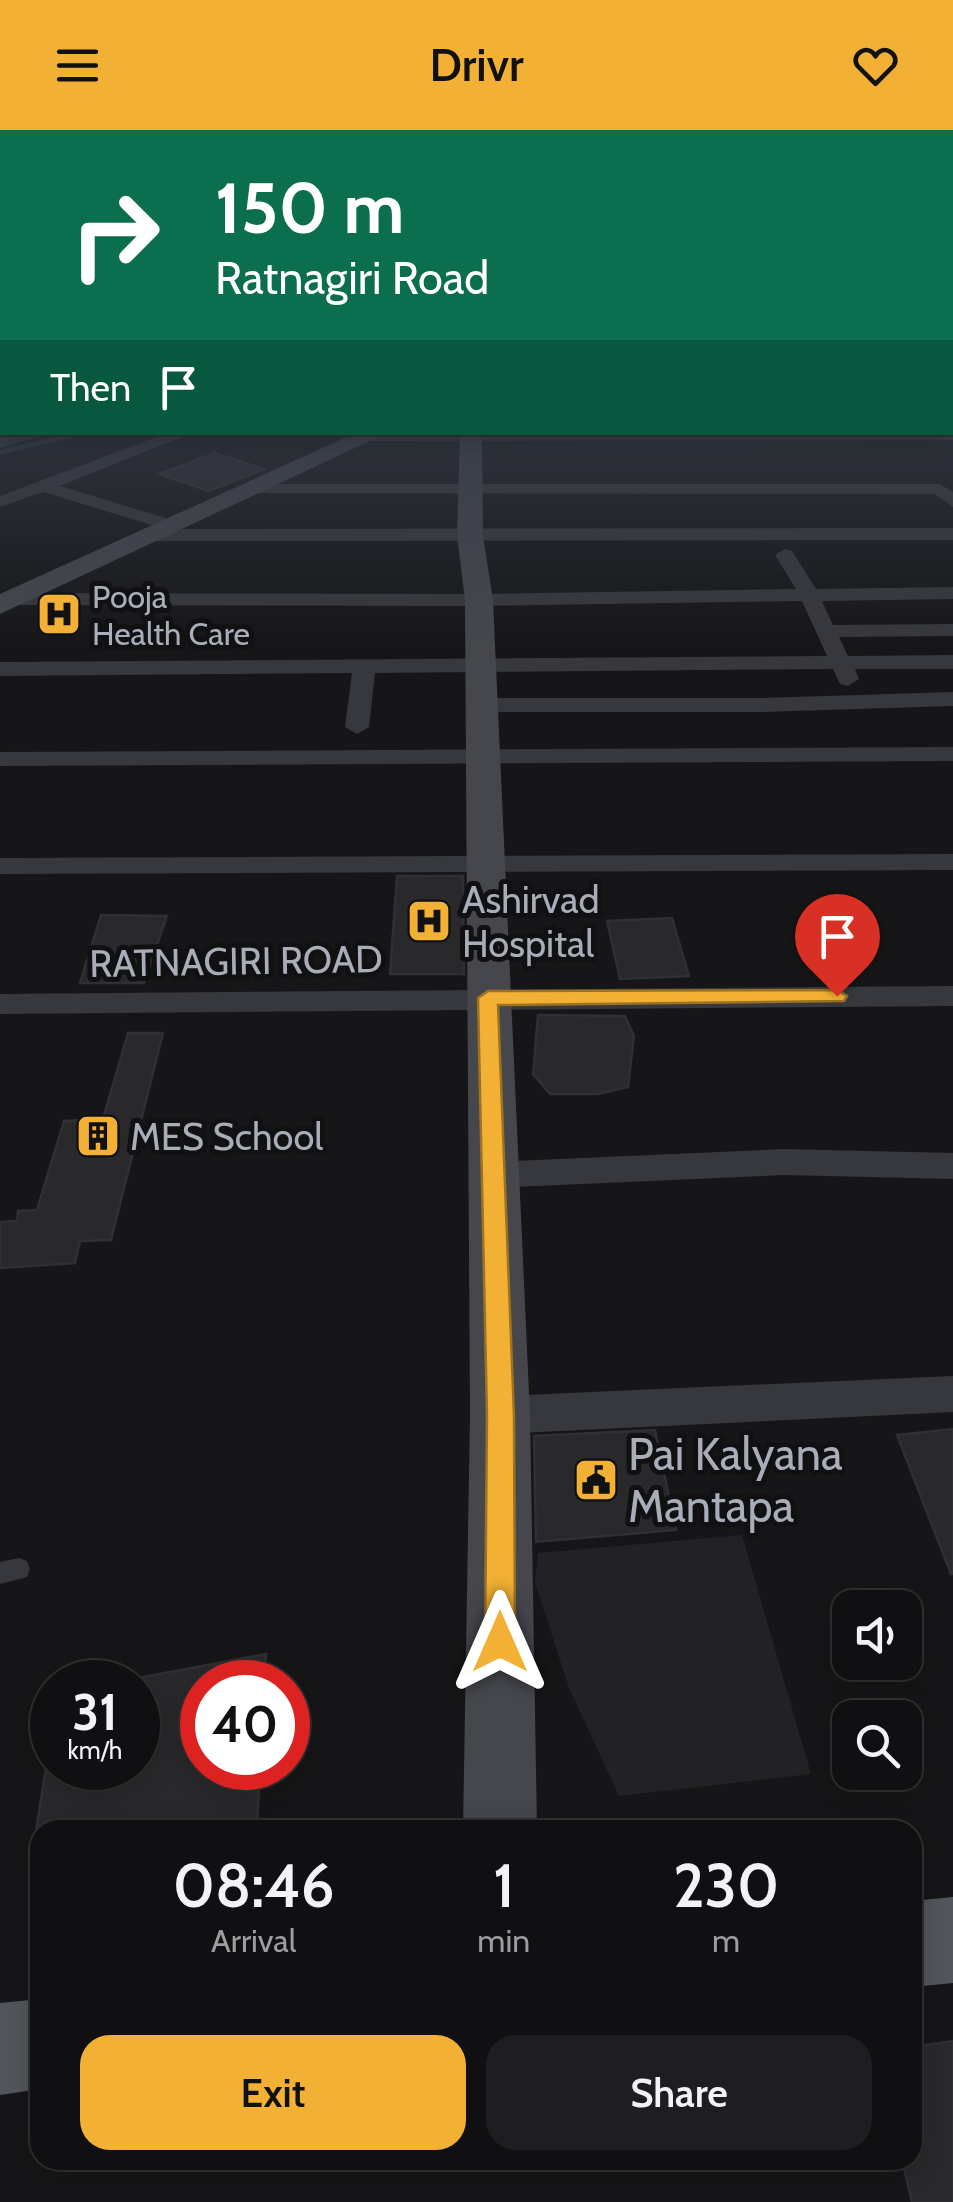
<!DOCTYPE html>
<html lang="en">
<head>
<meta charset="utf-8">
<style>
  body { margin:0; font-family:Cabin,sans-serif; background:#1e1e20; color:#f1f3f6; height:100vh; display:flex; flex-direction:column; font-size:38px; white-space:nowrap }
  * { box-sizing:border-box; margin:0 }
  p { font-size:32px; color:#9c9d9f }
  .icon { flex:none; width:55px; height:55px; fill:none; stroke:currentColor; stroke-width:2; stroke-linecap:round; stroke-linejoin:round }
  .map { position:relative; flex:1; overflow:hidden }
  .panel { position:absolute; left:30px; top:1690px; width:892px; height:350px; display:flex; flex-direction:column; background:#101012; border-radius:30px; box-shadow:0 5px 25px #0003,0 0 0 2px #303032 }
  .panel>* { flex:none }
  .top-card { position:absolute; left:0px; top:0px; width:955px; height:305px; box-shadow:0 5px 25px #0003,0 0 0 2px #303032; background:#0b6e4f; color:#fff; overflow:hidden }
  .tools { position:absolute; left:832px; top:1460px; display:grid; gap:20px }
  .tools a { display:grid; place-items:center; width:90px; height:90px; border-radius:20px; background:#101012; box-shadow:0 5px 25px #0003,0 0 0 2px #303032; font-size:50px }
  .speed { position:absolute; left:30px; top:1530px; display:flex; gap:20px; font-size:50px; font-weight:700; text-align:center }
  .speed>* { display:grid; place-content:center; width:130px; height:130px; border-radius:50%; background:#101012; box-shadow:0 5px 25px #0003,0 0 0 2px #303032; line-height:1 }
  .speed small { font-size:25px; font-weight:400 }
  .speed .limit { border:15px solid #d22; background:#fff; color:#111 }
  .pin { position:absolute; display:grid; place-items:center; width:85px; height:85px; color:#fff; margin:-102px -42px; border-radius:50% 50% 50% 0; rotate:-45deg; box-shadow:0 0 10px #0007 }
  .pin .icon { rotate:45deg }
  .me { position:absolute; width:110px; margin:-55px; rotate:0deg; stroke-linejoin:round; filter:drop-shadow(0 0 8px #0008) }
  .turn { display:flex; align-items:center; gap:35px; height:210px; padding:0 50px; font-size:45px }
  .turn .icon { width:130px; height:130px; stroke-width:2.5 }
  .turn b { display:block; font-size:70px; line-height:85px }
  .then { display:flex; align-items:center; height:95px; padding:0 50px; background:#0003; gap:20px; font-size:38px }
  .eta { display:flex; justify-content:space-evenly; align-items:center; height:170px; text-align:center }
  .eta b { font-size:60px; font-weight:600; line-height:70px }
  .cta { display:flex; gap:20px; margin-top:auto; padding:20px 50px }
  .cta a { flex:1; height:115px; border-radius:30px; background:#f2b134; color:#111; font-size:40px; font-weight:600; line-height:115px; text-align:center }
  .cta a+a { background:#1e1e20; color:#f1f3f6 }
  header { display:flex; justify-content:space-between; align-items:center; height:130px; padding:0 50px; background:#f2b134; color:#111; font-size:45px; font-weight:600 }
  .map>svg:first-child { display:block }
  .built { fill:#222225 }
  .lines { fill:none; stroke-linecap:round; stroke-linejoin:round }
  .stream { stroke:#2c353c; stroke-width:5 }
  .building { fill:#29292c; stroke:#303034; stroke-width:2.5 }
  .lane { fill:#37383d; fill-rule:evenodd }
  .street { fill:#37383d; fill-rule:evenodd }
  .secondary { fill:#45474d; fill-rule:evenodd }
  .primary { fill:#53555c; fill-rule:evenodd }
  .route { fill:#f2b134; stroke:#9d7322; stroke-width:2.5 }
  .labels { text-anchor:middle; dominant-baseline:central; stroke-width:10; stroke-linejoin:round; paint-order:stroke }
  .far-poi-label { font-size:32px; fill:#a8adb8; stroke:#111113; text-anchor:start }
  .poi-label { font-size:38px; fill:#a8adb8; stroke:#111113; text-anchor:start }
  .street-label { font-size:38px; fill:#a8adb8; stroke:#111113 }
  .near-poi-label { font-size:45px; fill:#a8adb8; stroke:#111113; text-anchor:start }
</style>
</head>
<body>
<header><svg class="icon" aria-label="menu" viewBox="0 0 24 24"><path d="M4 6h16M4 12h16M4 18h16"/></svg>Drivr<svg class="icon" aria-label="heart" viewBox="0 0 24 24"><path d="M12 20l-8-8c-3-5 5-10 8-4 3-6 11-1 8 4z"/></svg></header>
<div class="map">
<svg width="953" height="2072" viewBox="0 0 953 2072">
  <rect width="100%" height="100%" fill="#161618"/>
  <path class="built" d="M 742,1405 L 811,1644 L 619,1666 L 569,1558 L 535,1453 L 538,1423 Z"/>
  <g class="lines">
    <path class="stream" d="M 0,322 L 87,302"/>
  </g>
  <path class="building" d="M 215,323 L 264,339 L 209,361 L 159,344 Z
    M 397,746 L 463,746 L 464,844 L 390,844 Z
    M 101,785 L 167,786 L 144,853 L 80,853 Z
    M 672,788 L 689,846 L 620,849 L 607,791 Z
    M 538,885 L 625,886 L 634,906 L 628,957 L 598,964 L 550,964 L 533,944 Z
    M 128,903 L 163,903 L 111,1110 L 80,1111 L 75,1133 L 0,1138 L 0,1092 L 17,1091 L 18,1081 L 37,1080 L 64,991 L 103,989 Z
    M 953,1299 L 953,1444 L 951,1444 L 897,1305 Z
    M 655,1300 L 676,1400 L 536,1412 L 534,1306 Z
    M 266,1524 L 264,1552 L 202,1552 L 202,1638 L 260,1638 L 257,1700 L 36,1700 L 46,1638 L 138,1638 L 138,1548 Z
    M 953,1911 L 953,2072 L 912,2072 L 902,2030 L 912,2030 L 912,1917 Z"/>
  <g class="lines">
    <path class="lane" d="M 19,1428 L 27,1431 L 30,1439 L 27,1447 L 0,1454 L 0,1432 Z"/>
    <path class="street" d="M 0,234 L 2,234 L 2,242 L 0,242 Z
      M 952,239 L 953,239 L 953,247 L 952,247 Z
      M 0,271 L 2,272 L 2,284 L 0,283 Z
      M 953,300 L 953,310 L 372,311 L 364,306 L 367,302 Z
      M 24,302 L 54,302 L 0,318 L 0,308 Z
      M 170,302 L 194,302 L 60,356 L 179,392 L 180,399 L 953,398 L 953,410 L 155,411 L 146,405 L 148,401 L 165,399 L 43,362 L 0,377 L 0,366 Z
      M 256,354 L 940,354 L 953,362 L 953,377 L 935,364 L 250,363 L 250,355 Z
      M 785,419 L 792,421 L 816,459 L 953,457 L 953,469 L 822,471 L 833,495 L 953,494 L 953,506 L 839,507 L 848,526 L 953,525 L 953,539 L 855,539 L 859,549 L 848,556 L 840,554 L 833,539 L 375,543 L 369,597 L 357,604 L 345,597 L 352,543 L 0,546 L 0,532 L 827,526 L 802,471 L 479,476 L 12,475 L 2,469 L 12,463 L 479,464 L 796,459 L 775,425 Z
      M 953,562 L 953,576 L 760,582 L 482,582 L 470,575 L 482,568 L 760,568 Z
      M 953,617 L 953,631 L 0,636 L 0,622 Z
      M 953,724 L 953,740 L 0,744 L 0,728 Z
      M 953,856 L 953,876 L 0,884 L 0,864 Z
      M 784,1019 L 953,1023 L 953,1049 L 784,1045 L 493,1058 L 481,1054 L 475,1045 L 481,1036 L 493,1032 Z
      M 953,1246 L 953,1282 L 500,1304 L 485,1298 L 479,1285 L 485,1272 L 500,1266 Z"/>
    <path class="secondary" d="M 358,302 L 389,302 L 0,484 L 0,464 Z
      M 460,302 L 482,302 L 483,406 L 493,470 L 530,1285 L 537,1700 L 463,1700 L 470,1285 L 465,470 L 457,406 Z"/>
    <path class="primary" d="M 953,1767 L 953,1853 L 912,1857 L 912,1771 Z
      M 40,1869 L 40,1959 L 0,1965 L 0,1873 Z"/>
  </g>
  <linearGradient id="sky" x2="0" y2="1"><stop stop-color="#0c0c0d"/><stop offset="0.44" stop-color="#363c48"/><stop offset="1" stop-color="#363c48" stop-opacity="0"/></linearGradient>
  <rect width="953" height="518" fill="url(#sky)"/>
  <path class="route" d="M 837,860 L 847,866 L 844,871 L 498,875 L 514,1286 L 515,1512 L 511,1522 L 500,1527 L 489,1522 L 485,1512 L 487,1286 L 478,868 L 488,861 Z"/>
  <defs>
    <symbol id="hospital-square" viewBox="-11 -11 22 22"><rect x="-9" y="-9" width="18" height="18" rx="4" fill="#f2b134" stroke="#111113"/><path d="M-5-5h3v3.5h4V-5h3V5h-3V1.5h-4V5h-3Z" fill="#111"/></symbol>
    <symbol id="building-square" viewBox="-11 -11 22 22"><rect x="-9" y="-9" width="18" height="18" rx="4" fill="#f2b134" stroke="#111113"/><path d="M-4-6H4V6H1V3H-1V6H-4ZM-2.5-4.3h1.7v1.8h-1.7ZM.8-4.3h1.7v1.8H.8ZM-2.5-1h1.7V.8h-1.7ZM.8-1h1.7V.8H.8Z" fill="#111"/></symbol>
    <symbol id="civic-square" viewBox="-11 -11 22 22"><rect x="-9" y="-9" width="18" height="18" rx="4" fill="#f2b134" stroke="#111113"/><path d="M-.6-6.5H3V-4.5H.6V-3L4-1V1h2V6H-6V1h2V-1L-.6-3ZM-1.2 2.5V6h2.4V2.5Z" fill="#111"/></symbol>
  </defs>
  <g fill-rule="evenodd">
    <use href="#hospital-square" x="34" y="459" width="50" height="50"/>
    <use href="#hospital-square" x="404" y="766" width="50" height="50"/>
    <use href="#building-square" x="73" y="981" width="50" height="50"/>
    <use href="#civic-square" x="571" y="1325" width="50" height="50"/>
  </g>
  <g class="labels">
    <g class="far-poi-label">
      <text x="92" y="466">Pooja<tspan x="92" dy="37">Health Care</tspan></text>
    </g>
    <g class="poi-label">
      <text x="462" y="769">Ashirvad<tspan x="462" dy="44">Hospital</tspan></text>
      <text x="130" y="1006">MES School</text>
    </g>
    <g class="street-label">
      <text transform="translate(236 831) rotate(-1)">RATNAGIRI ROAD</text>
    </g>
    <g class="near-poi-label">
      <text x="628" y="1324">Pai Kalyana<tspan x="628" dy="52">Mantapa</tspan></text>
    </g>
  </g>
</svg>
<div class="tools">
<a><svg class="icon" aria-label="sound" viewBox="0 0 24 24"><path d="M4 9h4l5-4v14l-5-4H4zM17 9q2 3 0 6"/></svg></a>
<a><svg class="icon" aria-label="search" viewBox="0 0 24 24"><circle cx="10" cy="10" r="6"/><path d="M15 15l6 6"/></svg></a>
</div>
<div class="speed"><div>31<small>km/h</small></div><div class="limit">40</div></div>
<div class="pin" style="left:837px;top:866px;background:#d93025"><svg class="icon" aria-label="arrive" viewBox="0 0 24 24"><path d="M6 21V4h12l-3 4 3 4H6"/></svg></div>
<svg class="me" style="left:500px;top:1512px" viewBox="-20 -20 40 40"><path d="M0-17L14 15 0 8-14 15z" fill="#f2b134" stroke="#fff" stroke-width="4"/></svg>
<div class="top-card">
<div class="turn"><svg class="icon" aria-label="right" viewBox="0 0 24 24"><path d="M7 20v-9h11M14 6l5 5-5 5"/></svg><div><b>150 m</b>Ratnagiri Road</div></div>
<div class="then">Then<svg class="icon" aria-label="arrive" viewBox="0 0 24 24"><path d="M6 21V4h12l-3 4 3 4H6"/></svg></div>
</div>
<section class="panel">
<div class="eta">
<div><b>08:46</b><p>Arrival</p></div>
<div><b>1</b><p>min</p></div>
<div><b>230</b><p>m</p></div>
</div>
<div class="cta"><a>Exit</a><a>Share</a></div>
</section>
</div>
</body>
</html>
